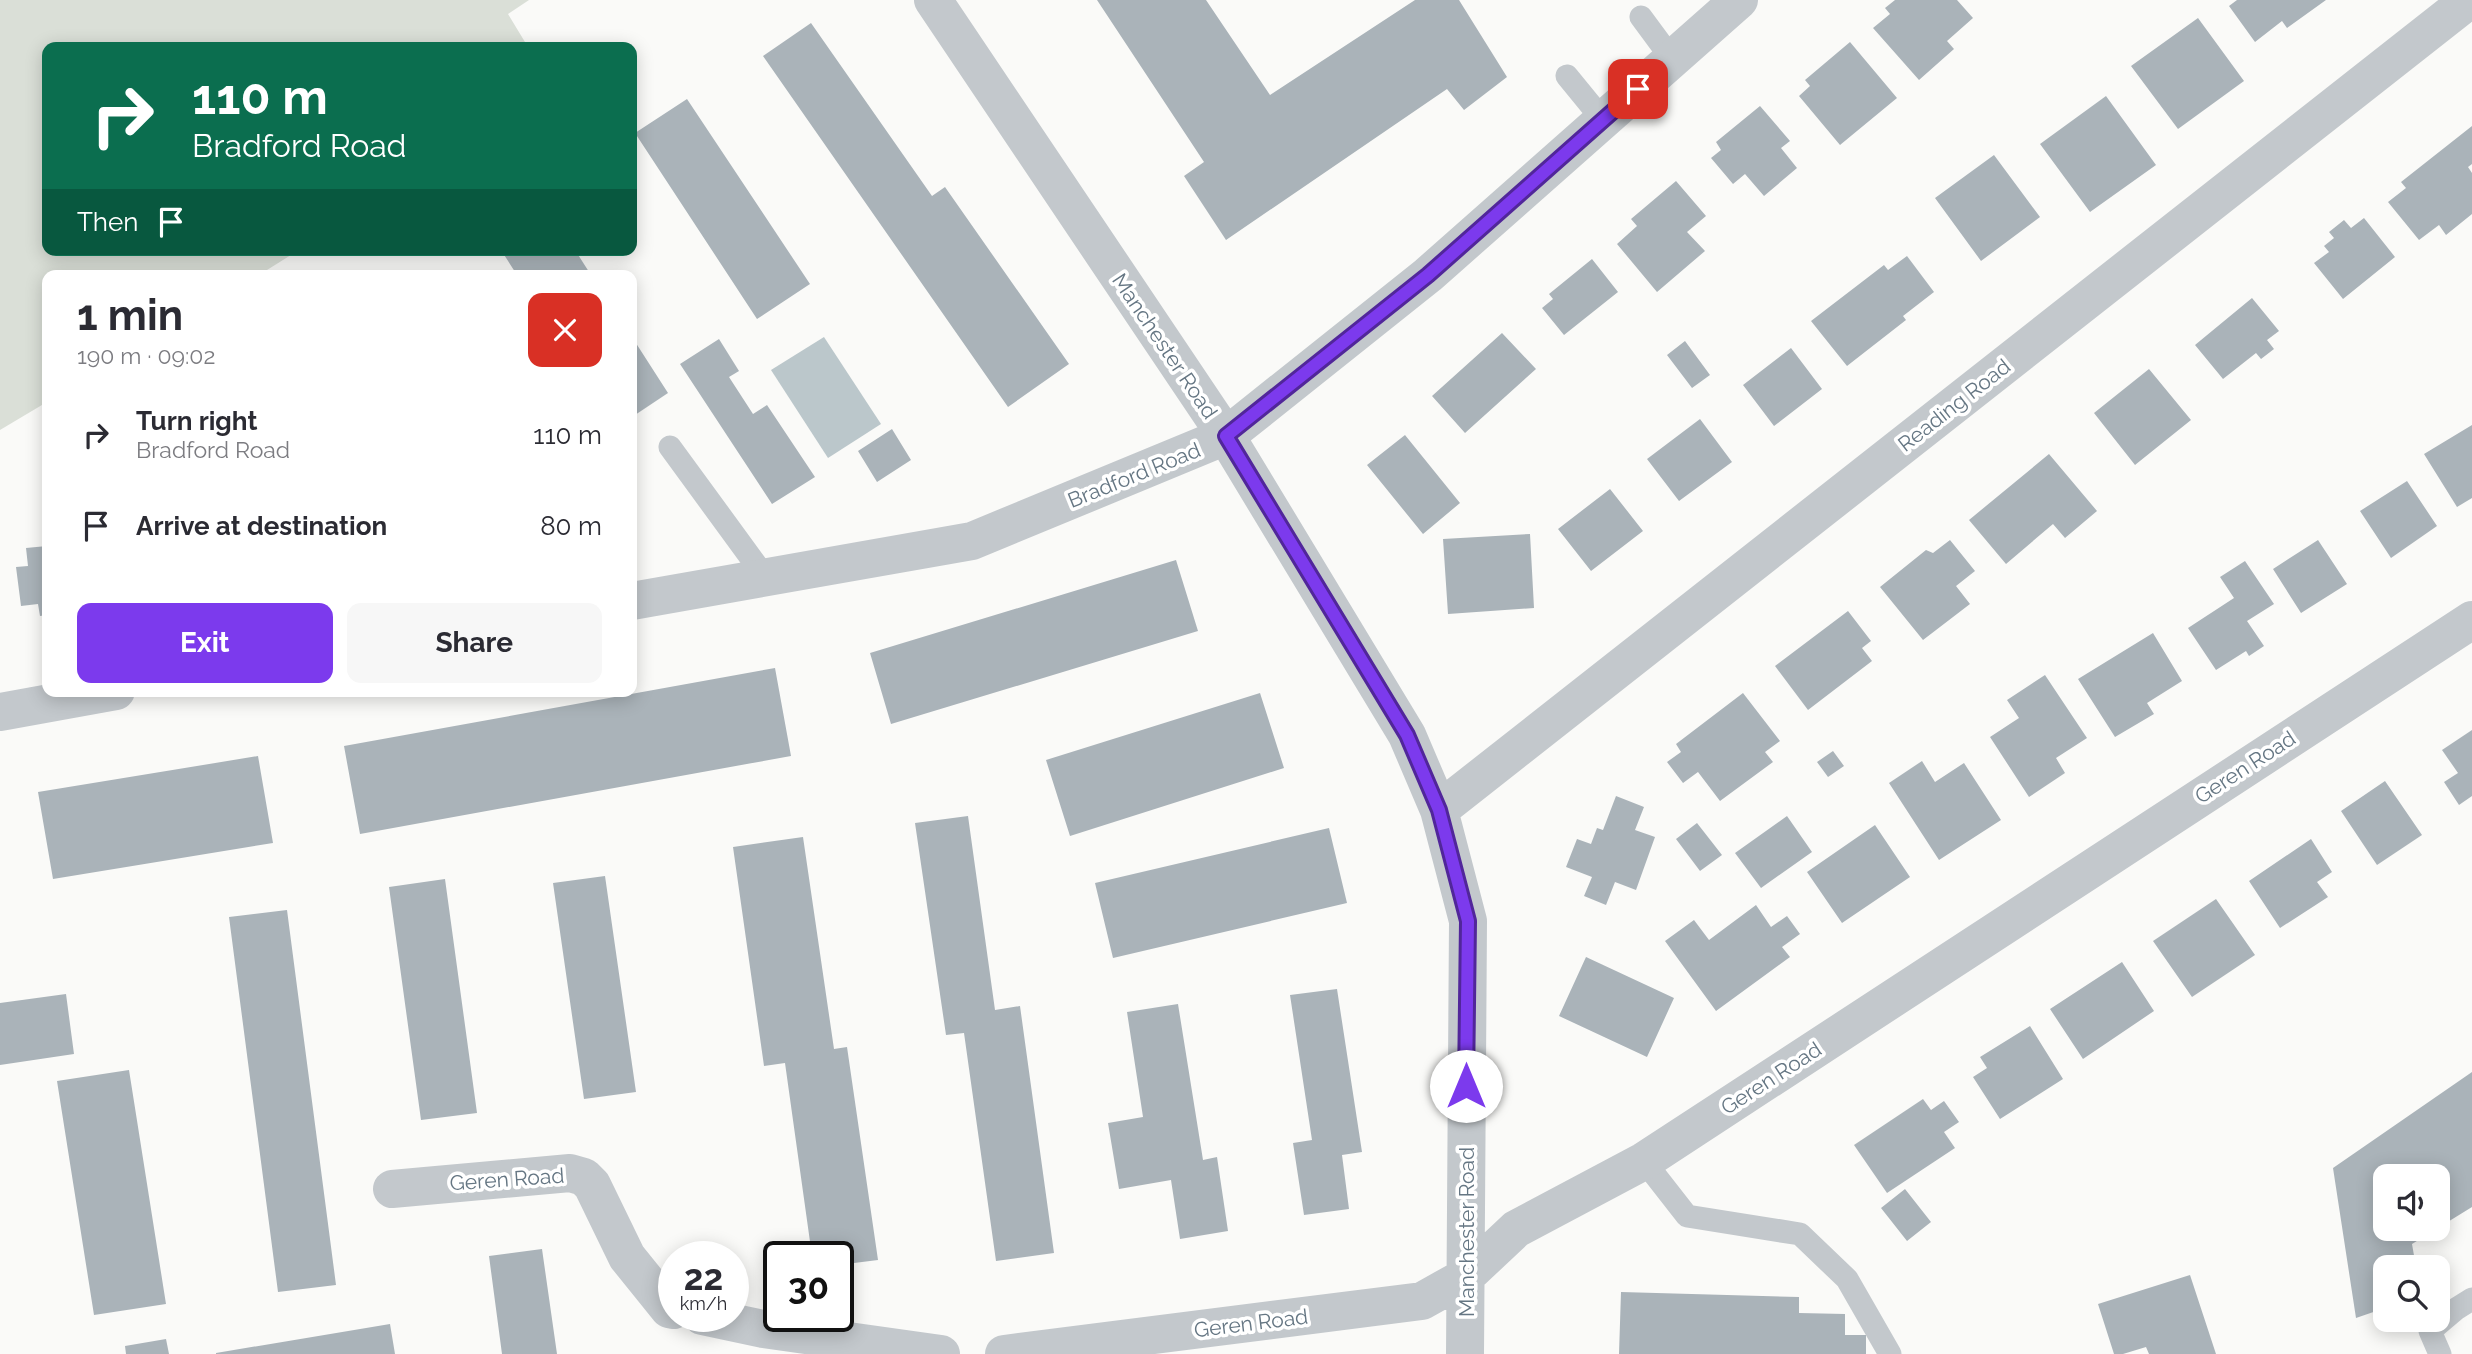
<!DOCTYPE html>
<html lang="en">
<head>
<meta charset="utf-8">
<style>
  body { margin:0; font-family:Raleway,sans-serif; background:#f7f7f7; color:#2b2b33; height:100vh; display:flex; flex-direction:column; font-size:26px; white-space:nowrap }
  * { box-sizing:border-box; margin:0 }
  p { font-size:23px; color:#7c7c81 }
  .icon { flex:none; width:38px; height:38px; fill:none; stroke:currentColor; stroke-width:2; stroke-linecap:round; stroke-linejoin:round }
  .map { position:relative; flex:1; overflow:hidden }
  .details { position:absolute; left:42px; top:270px; width:595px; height:427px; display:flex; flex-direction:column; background:#fff; border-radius:14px; box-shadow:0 4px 18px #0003 }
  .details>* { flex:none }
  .banner { position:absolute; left:42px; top:42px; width:595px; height:214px; border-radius:14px; box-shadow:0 4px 18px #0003; background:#0b6e4f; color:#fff; overflow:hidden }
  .tools { position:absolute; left:2373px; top:1164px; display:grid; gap:14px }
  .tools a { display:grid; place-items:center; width:77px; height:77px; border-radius:14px; background:#fff; box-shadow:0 4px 18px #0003; font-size:35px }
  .speed { position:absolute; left:658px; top:1241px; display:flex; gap:14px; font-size:35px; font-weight:700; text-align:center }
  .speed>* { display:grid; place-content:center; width:91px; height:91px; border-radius:50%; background:#fff; box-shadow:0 4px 18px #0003; line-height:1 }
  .speed small { font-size:18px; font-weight:400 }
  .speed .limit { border:4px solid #111; border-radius:10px; background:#fff; color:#111 }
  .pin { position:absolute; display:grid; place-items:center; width:60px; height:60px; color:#fff; margin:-30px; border-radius:14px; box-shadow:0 4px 10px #0006 }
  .me { position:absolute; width:77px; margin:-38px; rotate:0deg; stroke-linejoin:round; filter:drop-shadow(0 0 5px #0008) }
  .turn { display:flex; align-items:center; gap:24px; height:147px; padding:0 35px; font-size:32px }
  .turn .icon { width:91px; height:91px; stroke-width:2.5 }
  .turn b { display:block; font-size:49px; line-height:60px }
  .then { display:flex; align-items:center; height:66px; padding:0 35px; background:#0003; gap:14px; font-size:26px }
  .round { display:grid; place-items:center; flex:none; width:74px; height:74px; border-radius:14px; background:#f7f7f7 }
  .summary { display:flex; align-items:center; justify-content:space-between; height:119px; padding:0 35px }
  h1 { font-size:42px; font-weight:700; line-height:52px }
  .button { display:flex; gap:14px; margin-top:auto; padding:14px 35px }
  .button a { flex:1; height:80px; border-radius:14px; background:#7c3aed; color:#fff; font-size:28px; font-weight:700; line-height:80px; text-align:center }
  .button a+a { background:#f7f7f7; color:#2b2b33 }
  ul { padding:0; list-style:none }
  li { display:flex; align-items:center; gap:21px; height:91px; padding:0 35px }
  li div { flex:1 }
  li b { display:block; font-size:26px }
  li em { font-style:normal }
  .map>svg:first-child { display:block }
  .green { fill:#dadfd7 }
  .water { fill:#bbc7cb }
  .building { fill:#aab3b9; fill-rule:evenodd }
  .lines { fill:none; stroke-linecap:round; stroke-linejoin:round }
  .service { stroke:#c3c8cc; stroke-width:23 }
  .minor { stroke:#c3c8cc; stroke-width:38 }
  .route-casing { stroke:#51269a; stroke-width:18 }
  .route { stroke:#7c3aed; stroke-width:12 }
  .labels { text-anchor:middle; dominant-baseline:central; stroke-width:7; stroke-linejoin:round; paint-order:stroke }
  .street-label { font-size:21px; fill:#657683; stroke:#fff }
</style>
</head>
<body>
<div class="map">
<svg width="2472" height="1354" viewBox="0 0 2472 1354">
  <rect width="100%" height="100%" fill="#fafaf8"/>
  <path class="green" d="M 0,0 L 529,0 L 508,14 L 528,47 L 47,47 L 47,250 L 299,250 L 259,275 L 47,275 L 47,402 L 0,430 Z"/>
  <path class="water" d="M 824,337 L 881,424 L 828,458 L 771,370 Z"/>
  <path class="building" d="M 1097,0 L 1206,0 L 1270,95 L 1415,0 L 1459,0 L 1507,77 L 1464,110 L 1447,89 L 1226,240 L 1184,176 L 1204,162 Z
    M 1895,0 L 1957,0 L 1973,18 L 1947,41 L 1954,49 L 1919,80 L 1873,28 L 1890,14 L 1885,8 Z
    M 2237,0 L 2326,0 L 2287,28 L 2282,21 L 2255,42 L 2229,6 Z
    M 2198,18 L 2244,81 L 2178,129 L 2131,66 Z
    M 811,23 L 932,196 L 945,187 L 1069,364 L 1008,407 L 763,56 Z
    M 1850,42 L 1897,98 L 1840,145 L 1799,96 L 1810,86 L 1805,80 Z
    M 2106,96 L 2156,165 L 2090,212 L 2040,144 Z
    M 687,99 L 810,284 L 757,319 L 635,133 Z
    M 1760,106 L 1790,141 L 1781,148 L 1797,168 L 1764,196 L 1745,174 L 1733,184 L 1711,158 L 1721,150 L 1716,142 Z
    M 2472,126 L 2472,164 L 2468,167 L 2472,173 L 2472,214 L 2446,235 L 2439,225 L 2419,240 L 2388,202 L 2406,188 L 2401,182 Z
    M 1994,155 L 2040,217 L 1981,261 L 1935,198 Z
    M 1676,181 L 1706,216 L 1687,232 L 1705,251 L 1657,292 L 1617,244 L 1637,226 L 1631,219 Z
    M 2364,218 L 2395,257 L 2343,299 L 2314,263 L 2329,252 L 2324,246 L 2334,238 L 2329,232 L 2344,220 L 2351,228 Z
    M 501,250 L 575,250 L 591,275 L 517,275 Z
    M 1907,256 L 1934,292 L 1903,316 L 1906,320 L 1847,366 L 1811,321 L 1884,265 L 1888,270 Z
    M 1592,259 L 1618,292 L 1564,335 L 1542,308 L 1553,299 L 1549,294 Z
    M 2252,298 L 2279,331 L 2267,340 L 2274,349 L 2261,359 L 2256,353 L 2223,379 L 2195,345 Z
    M 1502,333 L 1536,369 L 1465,433 L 1432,396 Z
    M 632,337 L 668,393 L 632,417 Z
    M 719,339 L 739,371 L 729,377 L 753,414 L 767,405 L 815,477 L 772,504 L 680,364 Z
    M 1685,341 L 1710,375 L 1692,388 L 1667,355 Z
    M 1791,348 L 1822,389 L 1774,426 L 1743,385 Z
    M 2149,369 L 2191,420 L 2135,465 L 2094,413 Z
    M 1700,419 L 1732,462 L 1679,501 L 1647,459 Z
    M 2472,425 L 2472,498 L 2457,507 L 2424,454 Z
    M 892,429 L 911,460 L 877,482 L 858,451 Z
    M 1405,435 L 1460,503 L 1423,534 L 1367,465 Z
    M 2049,454 L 2097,511 L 2065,538 L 2053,524 L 2006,564 L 1969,520 Z
    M 2407,481 L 2437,526 L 2391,558 L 2360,511 Z
    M 1610,489 L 1643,531 L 1591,571 L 1558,529 Z
    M 1530,534 L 1534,608 L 1448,614 L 1443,539 Z
    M 1950,540 L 1975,571 L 1956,586 L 1970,604 L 1923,640 L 1880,587 L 1926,550 L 1933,553 Z
    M 2318,540 L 2347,584 L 2301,613 L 2273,569 Z
    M 47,546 L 47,615 L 40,616 L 38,604 L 21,606 L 16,567 L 28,566 L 26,548 Z
    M 1176,560 L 1198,631 L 891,724 L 870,653 Z
    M 2245,561 L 2274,604 L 2247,621 L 2264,646 L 2249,656 L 2246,651 L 2216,670 L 2188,628 L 2234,598 L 2220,577 Z
    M 1848,611 L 1871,641 L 1862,648 L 1872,661 L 1808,710 L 1775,666 Z
    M 2153,633 L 2182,681 L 2147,703 L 2154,714 L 2115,737 L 2078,679 Z
    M 775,668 L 791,756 L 360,834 L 344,746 Z
    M 2045,675 L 2087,738 L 2056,758 L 2065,773 L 2029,797 L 1990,737 L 2019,718 L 2007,700 Z
    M 1260,693 L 1284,768 L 1070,836 L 1046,760 Z
    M 1743,693 L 1780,741 L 1765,752 L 1773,762 L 1720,801 L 1698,772 L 1683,783 L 1667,762 L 1681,752 L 1676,744 Z
    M 2472,730 L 2472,796 L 2459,805 L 2444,782 L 2458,773 L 2442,750 Z
    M 1833,751 L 1844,766 L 1828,777 L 1817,762 Z
    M 258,756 L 273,843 L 53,879 L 38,792 Z
    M 1922,761 L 1935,782 L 1964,763 L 2001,820 L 1939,860 L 1889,783 Z
    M 2385,781 L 2422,835 L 2377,865 L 2341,811 Z
    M 1616,796 L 1644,807 L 1635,830 L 1655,837 L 1636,890 L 1615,882 L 1606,905 L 1584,896 L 1592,877 L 1566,867 L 1577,839 L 1591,844 L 1597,828 L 1603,830 Z
    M 968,816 L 995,1010 L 1020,1006 L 1054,1253 L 996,1261 L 964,1033 L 946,1035 L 915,823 Z
    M 1787,816 L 1812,852 L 1761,888 L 1735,853 Z
    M 1697,823 L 1722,855 L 1700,871 L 1676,839 Z
    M 1875,825 L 1910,877 L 1842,923 L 1807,872 Z
    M 1329,828 L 1347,903 L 1113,958 L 1095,883 Z
    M 803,837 L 834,1049 L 847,1047 L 878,1260 L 838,1265 L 838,1256 L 812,1256 L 785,1063 L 764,1066 L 733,847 Z
    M 2311,839 L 2332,872 L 2317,882 L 2328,897 L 2280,928 L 2249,881 Z
    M 605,876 L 636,1092 L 584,1099 L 553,883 Z
    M 445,879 L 477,1113 L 421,1120 L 389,887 Z
    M 2216,899 L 2255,955 L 2192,997 L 2153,941 Z
    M 1756,905 L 1771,927 L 1787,916 L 1800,934 L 1782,947 L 1790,957 L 1716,1011 L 1665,941 L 1694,920 L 1709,940 Z
    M 287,910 L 336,1285 L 278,1292 L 229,917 Z
    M 1586,957 L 1674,998 L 1647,1057 L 1559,1016 Z
    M 2122,962 L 2154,1011 L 2083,1059 L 2050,1009 Z
    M 1337,989 L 1362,1152 L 1342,1155 L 1349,1209 L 1304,1215 L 1293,1143 L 1312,1140 L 1290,995 Z
    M 66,994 L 74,1054 L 0,1065 L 0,1003 Z
    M 1178,1004 L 1203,1160 L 1217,1157 L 1228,1231 L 1180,1239 L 1171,1180 L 1119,1189 L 1108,1123 L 1143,1117 L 1127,1012 Z
    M 2030,1026 L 2063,1079 L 2000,1119 L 1973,1077 L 1987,1068 L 1980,1057 Z
    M 129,1070 L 166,1304 L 94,1315 L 57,1081 Z
    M 2472,1072 L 2472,1207 L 2412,1244 L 2416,1267 L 2385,1267 L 2385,1308 L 2356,1318 L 2333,1168 ZM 2385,1176 L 2438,1176 L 2438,1228 L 2385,1228 Z
    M 1923,1099 L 1931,1110 L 1944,1101 L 1959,1122 L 1944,1132 L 1955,1148 L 1887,1193 L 1854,1145 Z
    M 1905,1189 L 1931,1222 L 1907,1241 L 1881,1208 Z
    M 542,1249 L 557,1354 L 502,1354 L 489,1256 Z
    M 2190,1275 L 2216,1354 L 2149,1354 L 2146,1347 L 2123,1354 L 2114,1354 L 2098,1304 Z
    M 1621,1292 L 1799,1297 L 1799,1313 L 1845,1314 L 1845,1335 L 1866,1335 L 1866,1354 L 1619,1354 Z
    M 390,1324 L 395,1354 L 216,1354 L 216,1353 Z
    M 166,1339 L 169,1354 L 126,1354 L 125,1346 Z"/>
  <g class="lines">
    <path class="service" d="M 1641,17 L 1672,59
      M 1567,76 L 1603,120
      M 670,447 L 765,577
      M 1644,1161 L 1687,1216 L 1800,1234 L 1847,1279 L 1890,1354
      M 2440,1354 L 2430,1331 L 2456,1309 L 2472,1299"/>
    <path class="minor" d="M 933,0 L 1226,436 L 1407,735 L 1439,810 L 1468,921 L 1465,1354
      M 632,601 L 972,541 L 1226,436 L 1428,275 L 1739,0
      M 0,712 L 116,691
      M 1439,810 L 2469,0
      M 392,1189 L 570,1173 L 584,1177 L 592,1185 L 627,1257 L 669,1309 L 674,1310
      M 702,1316 L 763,1329 L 941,1354
      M 1004,1354 L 1422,1301 L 1465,1277 L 1516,1229 L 1644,1161 L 2472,620"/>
  </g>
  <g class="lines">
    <defs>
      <path id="route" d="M 1466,1086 L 1468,921 L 1439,810 L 1407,735 L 1226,436 L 1428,275 L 1638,89"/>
    </defs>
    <use href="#route" class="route-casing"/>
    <use href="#route" class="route"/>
  </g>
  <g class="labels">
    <g class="street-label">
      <text transform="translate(1165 346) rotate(56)">Manchester Road</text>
      <text transform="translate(1954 405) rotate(-38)">Reading Road</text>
      <text transform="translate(1134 475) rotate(-22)">Bradford Road</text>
      <text transform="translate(2245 767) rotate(-33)">Geren Road</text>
      <text transform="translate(1771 1078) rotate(-33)">Geren Road</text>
      <text transform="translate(507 1179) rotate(-4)">Geren Road</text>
      <text transform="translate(1466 1232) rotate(-90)">Manchester Road</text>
      <text transform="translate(1251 1323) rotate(-7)">Geren Road</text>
    </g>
  </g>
</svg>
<div class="tools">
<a><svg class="icon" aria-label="sound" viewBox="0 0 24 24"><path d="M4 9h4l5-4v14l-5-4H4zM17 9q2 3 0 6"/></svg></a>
<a><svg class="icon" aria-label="search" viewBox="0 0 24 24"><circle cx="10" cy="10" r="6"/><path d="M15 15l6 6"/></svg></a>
</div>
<div class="speed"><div>22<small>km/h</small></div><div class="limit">30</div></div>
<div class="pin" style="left:1638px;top:89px;background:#d93025"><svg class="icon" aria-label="arrive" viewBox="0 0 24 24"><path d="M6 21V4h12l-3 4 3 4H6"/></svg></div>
<svg class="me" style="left:1466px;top:1086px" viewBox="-20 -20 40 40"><circle r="19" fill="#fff"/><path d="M0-13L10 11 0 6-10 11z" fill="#7c3aed"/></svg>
<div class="banner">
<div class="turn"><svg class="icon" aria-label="right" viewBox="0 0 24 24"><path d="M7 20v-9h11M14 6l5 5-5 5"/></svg><div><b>110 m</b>Bradford Road</div></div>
<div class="then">Then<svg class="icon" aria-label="arrive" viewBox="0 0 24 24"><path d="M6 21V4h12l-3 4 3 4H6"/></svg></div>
</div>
<section class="details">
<div class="summary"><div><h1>1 min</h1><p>190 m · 09:02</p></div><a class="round" style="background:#d93025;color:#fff"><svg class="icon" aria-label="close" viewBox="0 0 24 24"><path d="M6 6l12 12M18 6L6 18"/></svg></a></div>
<ul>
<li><svg class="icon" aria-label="right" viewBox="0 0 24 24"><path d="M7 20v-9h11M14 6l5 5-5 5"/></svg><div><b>Turn right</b><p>Bradford Road</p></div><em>110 m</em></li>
<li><svg class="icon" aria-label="arrive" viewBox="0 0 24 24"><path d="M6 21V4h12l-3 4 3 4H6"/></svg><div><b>Arrive at destination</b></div><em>80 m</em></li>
</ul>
<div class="button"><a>Exit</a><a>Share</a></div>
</section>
</div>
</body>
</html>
